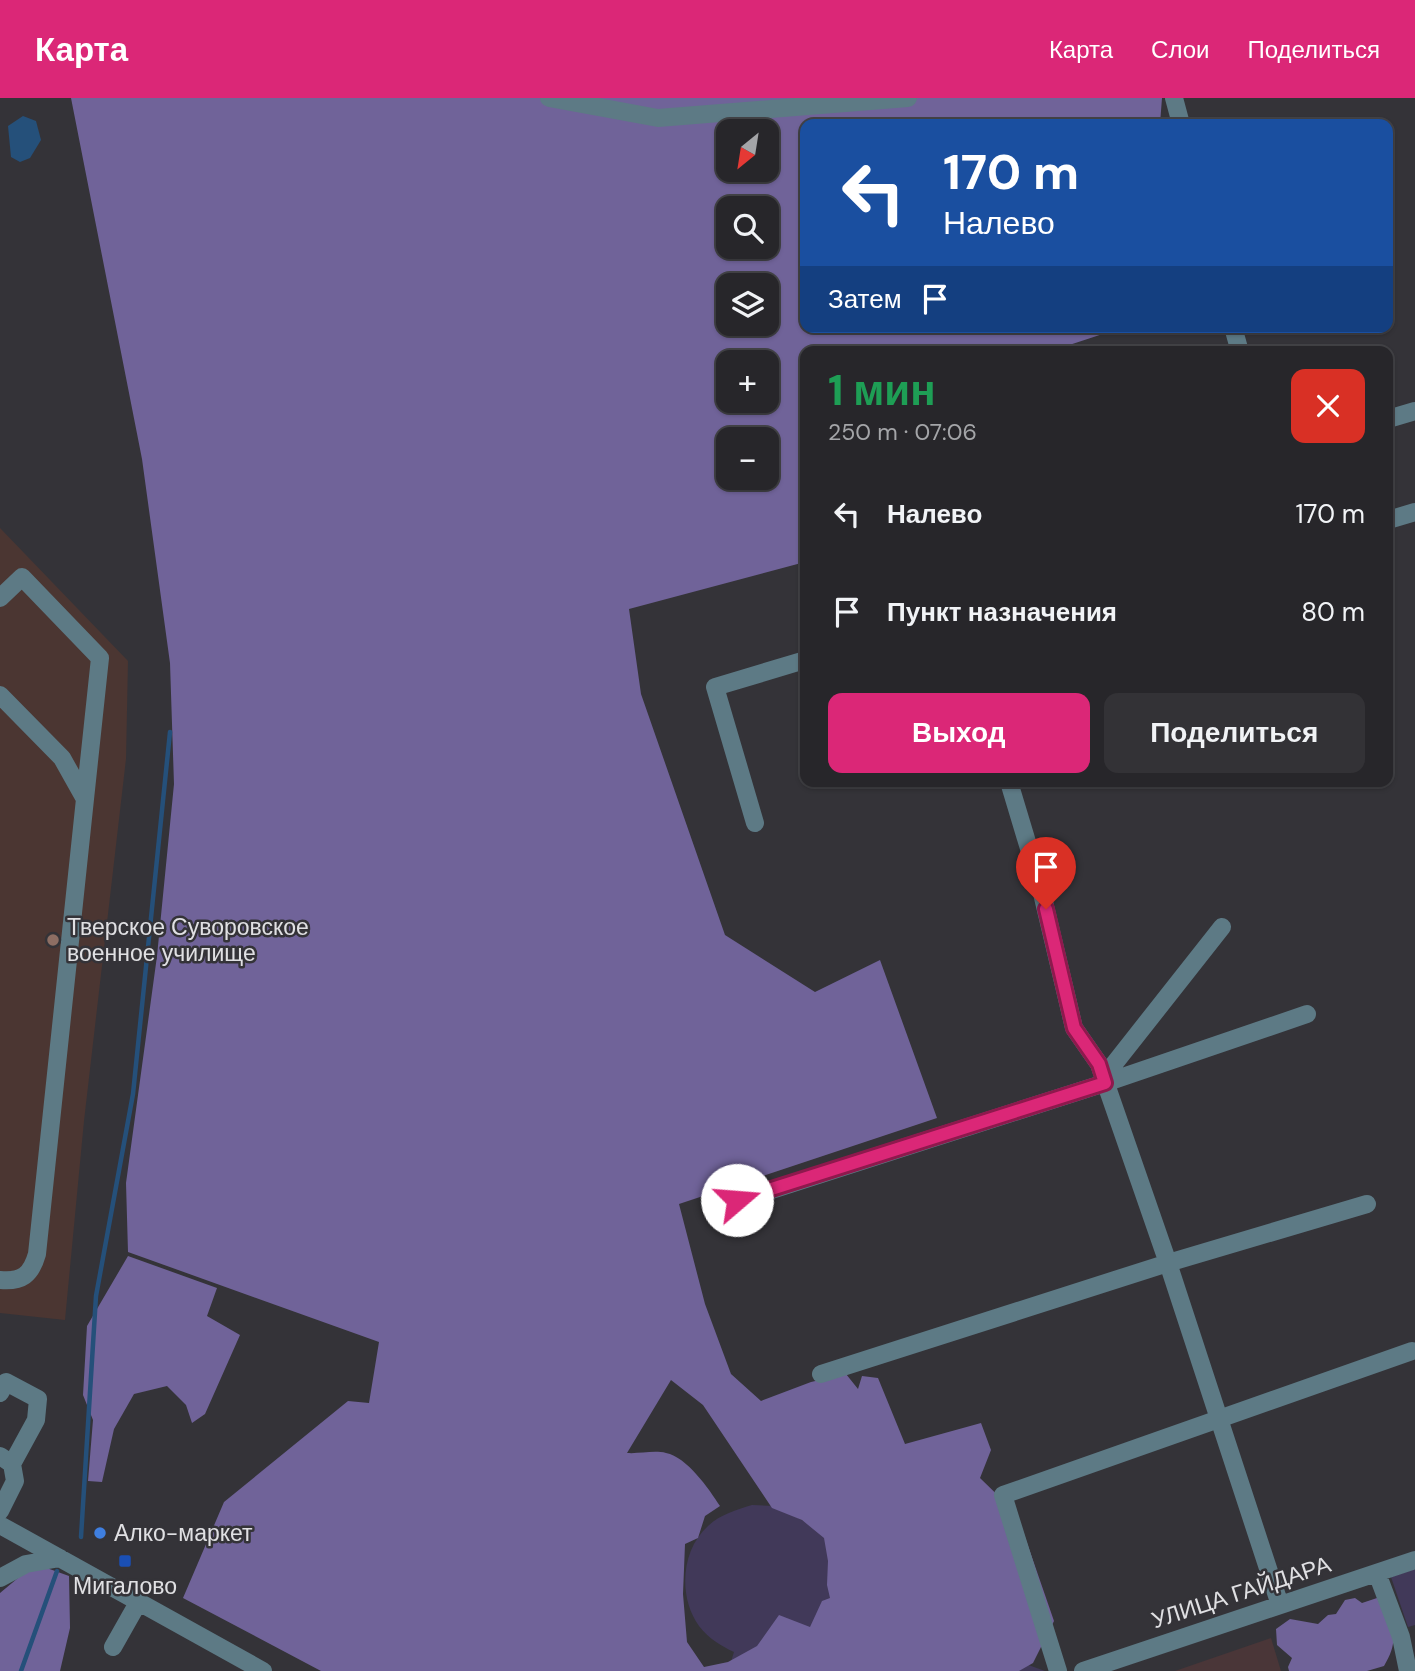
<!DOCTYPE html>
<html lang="ru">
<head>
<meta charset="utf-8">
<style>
  body { margin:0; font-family:"DM Sans",sans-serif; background:#333236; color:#f1f3f6; height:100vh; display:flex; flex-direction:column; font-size:26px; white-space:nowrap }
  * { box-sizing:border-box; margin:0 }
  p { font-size:23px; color:#a4a5a8 }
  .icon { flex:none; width:38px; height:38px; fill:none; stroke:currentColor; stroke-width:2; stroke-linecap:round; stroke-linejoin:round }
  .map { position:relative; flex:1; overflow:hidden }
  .panel { position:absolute; left:800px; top:248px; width:593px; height:441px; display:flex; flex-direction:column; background:#27262a; border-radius:14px; box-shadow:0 2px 5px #0004,0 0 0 2px #434347 }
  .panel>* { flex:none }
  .hud { position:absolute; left:800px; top:21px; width:593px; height:214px; border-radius:14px; box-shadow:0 2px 5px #0004,0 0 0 2px #434347; background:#1a4fa0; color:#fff; overflow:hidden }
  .needle { width:46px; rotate:210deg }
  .fabs { position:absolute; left:716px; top:21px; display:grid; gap:14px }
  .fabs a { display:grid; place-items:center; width:63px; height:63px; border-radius:14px; background:#27262a; box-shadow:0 2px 5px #0004,0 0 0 2px #434347; font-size:35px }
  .pin { position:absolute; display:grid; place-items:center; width:60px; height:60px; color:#fff; margin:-72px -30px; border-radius:50% 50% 50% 0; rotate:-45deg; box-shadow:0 0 7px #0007 }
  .pin .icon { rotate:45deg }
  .me { position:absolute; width:77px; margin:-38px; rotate:72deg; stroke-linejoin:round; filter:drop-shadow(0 0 5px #0008) }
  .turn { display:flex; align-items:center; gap:24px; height:147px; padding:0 28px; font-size:32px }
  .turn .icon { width:91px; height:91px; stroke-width:2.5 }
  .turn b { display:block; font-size:49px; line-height:60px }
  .then { display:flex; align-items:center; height:66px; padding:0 28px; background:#0003; gap:14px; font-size:26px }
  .round { display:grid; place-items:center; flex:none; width:74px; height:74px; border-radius:14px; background:#333236 }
  .headline { display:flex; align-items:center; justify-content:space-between; height:119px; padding:0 28px }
  h1 { font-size:42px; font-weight:800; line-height:52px; color:#1e9e55 }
  .cta { display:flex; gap:14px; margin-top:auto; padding:14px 28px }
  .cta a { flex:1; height:80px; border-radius:14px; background:#db2777; color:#fff; font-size:28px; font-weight:800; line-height:80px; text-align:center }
  .cta a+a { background:#333236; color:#f1f3f6 }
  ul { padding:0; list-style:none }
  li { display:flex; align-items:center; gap:21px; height:98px; padding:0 28px }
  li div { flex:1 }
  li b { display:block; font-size:26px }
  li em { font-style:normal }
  header { display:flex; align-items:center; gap:42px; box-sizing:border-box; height:98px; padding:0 35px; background:#db2777; color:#fff }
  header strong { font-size:33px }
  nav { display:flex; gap:38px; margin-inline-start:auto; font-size:24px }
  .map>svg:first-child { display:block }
  .commercial { fill:#4a3638 }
  .education { fill:#4b3632 }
  .green { fill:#413959 }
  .forest { fill:#706399; fill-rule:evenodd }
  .water { fill:#25507a }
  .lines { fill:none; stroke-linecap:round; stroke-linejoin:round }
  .stream { stroke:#25507a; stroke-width:4.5 }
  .minor { stroke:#5d7a85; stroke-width:18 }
  .route-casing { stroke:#8e194d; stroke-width:18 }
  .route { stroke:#db2777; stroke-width:12 }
  .education-dot { fill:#8d6e63; stroke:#343338; stroke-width:2.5 }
  .shop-dot { fill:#3f7fe0; stroke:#343338; stroke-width:2.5 }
  .transit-dot { fill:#1a4fb4; stroke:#343338; stroke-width:2.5 }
  .labels { text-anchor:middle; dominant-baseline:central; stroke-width:5; stroke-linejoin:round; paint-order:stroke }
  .poi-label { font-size:23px; fill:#e0e0e3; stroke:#343338; text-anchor:start }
  .street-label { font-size:23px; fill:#e0e0e3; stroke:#343338 }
</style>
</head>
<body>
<header>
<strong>Карта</strong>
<nav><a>Карта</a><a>Слои</a><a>Поделиться</a></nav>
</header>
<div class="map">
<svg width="1415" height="1573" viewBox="0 0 1415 1573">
  <rect width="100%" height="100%" fill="#343338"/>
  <path class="commercial" d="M 1271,1540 L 1281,1573 L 1175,1573 Z"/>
  <path class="education" d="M 0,430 L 128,563 L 126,661 L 84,1023 L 65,1222 L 0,1215 Z"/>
  <path class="green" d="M 752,1407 L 776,1408 L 818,1431 L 832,1451 L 838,1498 L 1045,1573 L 728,1573 L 734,1554 C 721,1548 708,1540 699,1528 C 678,1499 681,1452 708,1428 C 721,1416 736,1412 752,1407 Z
    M 1415,1471 L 1415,1527 L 1408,1529 L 1391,1479 Z"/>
  <path class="forest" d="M 71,0 L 1162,0 L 1160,26 L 805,26 L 805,229 L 1124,229 L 1048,254 L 805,254 L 805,464 L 629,511 L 641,596 L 725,837 L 815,894 L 880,862 L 937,1020 L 679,1106 L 705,1206 L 731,1276 L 761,1303 L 811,1284 L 846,1276 L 858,1291 L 862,1278 L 878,1280 L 905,1346 L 981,1325 L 991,1352 L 980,1380 L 1017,1416 L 1054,1523 L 1033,1565 L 1019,1573 L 321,1573 L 183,1500 L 224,1404 L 348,1303 L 369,1305 L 379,1244 L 128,1154 L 126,1085 L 157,858 L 174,686 L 170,565 L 142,361 ZM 728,33 L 766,33 L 766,72 L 728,72 ZM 728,110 L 766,110 L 766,149 L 728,149 ZM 728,187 L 766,187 L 766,226 L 728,226 ZM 728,264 L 766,264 L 766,303 L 728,303 ZM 728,341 L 766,341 L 766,380 L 728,380 ZM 671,1282 L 703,1307 L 772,1410 L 802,1422 L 824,1440 L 828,1463 L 827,1487 L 830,1500 L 822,1503 L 810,1529 L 779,1517 L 757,1548 L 728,1564 L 704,1569 L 687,1544 L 683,1496 L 685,1446 L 698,1440 L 705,1418 L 720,1408 C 709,1391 687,1359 666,1355 C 654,1352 639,1356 627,1355 Z
    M 128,1158 L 217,1190 L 207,1218 L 240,1237 L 205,1316 L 192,1325 L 186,1307 L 167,1288 L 134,1296 L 114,1331 L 102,1384 L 88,1383 L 93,1322 L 83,1297 L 87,1228 Z
    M 44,1469 L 69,1478 L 70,1530 L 60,1573 L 0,1573 L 0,1495 L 24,1475 Z
    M 1355,1500 L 1362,1505 L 1377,1500 C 1391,1528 1402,1538 1384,1568 L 1367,1573 L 1289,1573 L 1288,1569 L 1292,1560 L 1277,1547 L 1276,1531 L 1290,1521 L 1318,1526 L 1328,1517 L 1336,1516 L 1345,1502 Z"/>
  <path class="water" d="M 23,18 L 36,23 L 41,42 L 30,60 L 20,64 L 11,59 L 8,28 Z"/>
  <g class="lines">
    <path class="stream" d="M 81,1439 L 96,1198 L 133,996 L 170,634
      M 21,1573 L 57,1473"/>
    <path class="minor" d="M 549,0 L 658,20 L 908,0
      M 1174,0 L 1181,26
      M 1233,229 L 1240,254
      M 1388,321 L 1415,313
      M 1388,422 L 1415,414
      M 0,500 L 22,479 L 100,560 L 85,701
      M 0,597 L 62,660 L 85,701 L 37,1156 C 31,1177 22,1184 0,1182
      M 1009,684 L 1040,787 L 1074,930 L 1099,966 L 1168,1165 L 1280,1507
      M 755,725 L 715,589 L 805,562
      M 1103,980 L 1222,829
      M 737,1103 L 1105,985 L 1307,916
      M 821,1276 L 1168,1165 L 1367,1106
      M 0,1295 L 6,1284 L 38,1301 L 36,1322 L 12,1366
      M 0,1358 L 12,1366 L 15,1383 L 0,1413
      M 0,1427 L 263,1573
      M 1377,1475 L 1401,1539 L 1408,1573
      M 0,1480 L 26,1466 L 60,1460
      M 113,1549 L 139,1503
      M 1058,1573 L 1003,1397 L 1412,1253
      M 1083,1573 L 1415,1462"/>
  </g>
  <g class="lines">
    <defs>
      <path id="route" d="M 737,1102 L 1105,985 L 1099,966 L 1074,930 L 1046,811"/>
    </defs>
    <use href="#route" class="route-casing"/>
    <use href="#route" class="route"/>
  </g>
  <circle class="education-dot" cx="53" cy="842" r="7"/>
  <circle class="shop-dot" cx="100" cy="1435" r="7"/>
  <rect class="transit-dot" x="118" y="1456" width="14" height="14" rx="3.5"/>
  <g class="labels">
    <g class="poi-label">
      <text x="67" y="829">Тверское Суворовское<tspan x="67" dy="26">военное училище</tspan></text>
      <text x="114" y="1435">Алко-маркет</text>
      <text x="125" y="1488" text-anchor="middle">Мигалово</text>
    </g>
    <g class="street-label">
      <text transform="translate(1241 1494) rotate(-18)">УЛИЦА ГАЙДАРА</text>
    </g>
  </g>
</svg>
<div class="fabs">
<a><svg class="needle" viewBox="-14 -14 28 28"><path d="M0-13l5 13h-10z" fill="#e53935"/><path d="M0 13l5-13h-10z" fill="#a4a5a8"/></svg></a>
<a><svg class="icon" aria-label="search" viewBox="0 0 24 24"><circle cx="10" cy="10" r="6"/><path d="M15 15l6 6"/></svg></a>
<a><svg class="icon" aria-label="layers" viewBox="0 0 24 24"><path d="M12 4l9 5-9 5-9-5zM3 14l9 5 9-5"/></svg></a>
<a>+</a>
<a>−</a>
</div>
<div class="pin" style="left:1046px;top:811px;background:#d93025"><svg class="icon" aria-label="arrive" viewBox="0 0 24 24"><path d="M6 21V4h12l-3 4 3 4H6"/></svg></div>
<svg class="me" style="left:737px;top:1102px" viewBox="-20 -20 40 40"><circle r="19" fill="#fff"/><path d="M0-13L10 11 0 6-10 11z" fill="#db2777"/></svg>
<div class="hud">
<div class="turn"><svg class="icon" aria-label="left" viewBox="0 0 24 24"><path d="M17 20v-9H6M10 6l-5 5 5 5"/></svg><div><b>170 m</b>Налево</div></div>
<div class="then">Затем<svg class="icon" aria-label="arrive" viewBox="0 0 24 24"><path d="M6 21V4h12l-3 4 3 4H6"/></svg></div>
</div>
<section class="panel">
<div class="headline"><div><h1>1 мин</h1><p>250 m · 07:06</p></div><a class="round" style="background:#d93025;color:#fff"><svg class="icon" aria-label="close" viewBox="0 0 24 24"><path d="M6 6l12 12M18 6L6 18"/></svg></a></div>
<ul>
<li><svg class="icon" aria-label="left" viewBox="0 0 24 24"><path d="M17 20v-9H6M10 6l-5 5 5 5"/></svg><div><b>Налево</b></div><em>170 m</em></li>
<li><svg class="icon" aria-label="arrive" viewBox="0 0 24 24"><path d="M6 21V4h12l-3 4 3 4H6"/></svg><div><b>Пункт назначения</b></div><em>80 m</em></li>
</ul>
<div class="cta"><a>Выход</a><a>Поделиться</a></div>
</section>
</div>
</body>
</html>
